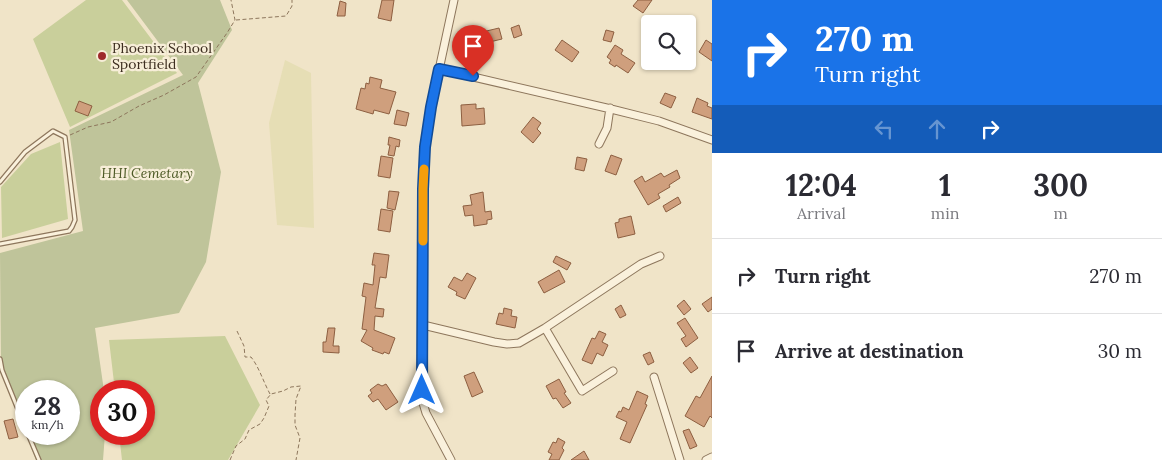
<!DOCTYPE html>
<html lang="en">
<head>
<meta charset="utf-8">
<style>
  body { margin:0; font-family:Lora,serif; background:#f7f7f7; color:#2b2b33; height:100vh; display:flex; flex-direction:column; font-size:19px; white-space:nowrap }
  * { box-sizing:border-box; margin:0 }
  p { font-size:16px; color:#7c7c81 }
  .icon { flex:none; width:28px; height:28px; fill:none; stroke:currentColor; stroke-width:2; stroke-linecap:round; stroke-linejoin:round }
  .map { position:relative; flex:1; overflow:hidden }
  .panel { display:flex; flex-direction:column; background:#fff; width:450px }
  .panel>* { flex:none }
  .hud { background:#1a73e8; color:#fff; overflow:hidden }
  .fabs { position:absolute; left:641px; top:15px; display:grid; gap:10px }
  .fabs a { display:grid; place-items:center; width:55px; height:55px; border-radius:5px; background:#fff; box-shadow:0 1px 4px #0004; font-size:25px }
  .speed { position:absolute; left:15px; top:380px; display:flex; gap:10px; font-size:25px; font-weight:700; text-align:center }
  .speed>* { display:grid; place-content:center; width:65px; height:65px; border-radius:50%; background:#fff; box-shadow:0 1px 4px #0004; line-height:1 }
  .speed small { font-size:12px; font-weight:400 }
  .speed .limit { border:8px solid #d22; background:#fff; color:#111 }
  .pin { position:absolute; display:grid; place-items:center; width:42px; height:42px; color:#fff; margin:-51px -21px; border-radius:50% 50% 50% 0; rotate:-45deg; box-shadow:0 0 5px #0007 }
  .pin .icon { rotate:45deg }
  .me { position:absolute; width:55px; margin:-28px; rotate:0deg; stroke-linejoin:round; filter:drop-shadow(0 0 4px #0008) }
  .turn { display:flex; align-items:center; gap:18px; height:105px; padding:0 20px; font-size:22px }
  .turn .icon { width:65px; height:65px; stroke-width:2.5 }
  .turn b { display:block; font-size:35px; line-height:42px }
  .lanes { display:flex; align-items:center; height:48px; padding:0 20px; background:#0003; justify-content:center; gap:25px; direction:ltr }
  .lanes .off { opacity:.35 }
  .eta { display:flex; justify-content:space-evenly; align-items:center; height:85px; text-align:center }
  .eta b { font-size:30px; font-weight:800; line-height:35px }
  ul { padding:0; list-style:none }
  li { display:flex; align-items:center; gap:15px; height:75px; padding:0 20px; border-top:1px solid #e1e1e2 }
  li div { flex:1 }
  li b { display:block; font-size:19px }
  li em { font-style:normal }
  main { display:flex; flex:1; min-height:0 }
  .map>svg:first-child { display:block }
  .farmland { fill:#e6deb5 }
  .green { fill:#c9cf9b }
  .cemetery { fill:#bfc49a; fill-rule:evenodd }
  .building { fill:#cf9f7d; stroke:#8d5f41 }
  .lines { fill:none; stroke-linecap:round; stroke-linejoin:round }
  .lane-casing { stroke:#8d765c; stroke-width:5.5 }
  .street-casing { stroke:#8d765c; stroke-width:9 }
  .path { stroke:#8d765c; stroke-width:1; stroke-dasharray:4 2.5; stroke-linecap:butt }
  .lane { stroke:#faf1dc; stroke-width:3 }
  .street { stroke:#faf1dc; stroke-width:7 }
  .route-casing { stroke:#114b97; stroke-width:12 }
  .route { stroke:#1a73e8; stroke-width:9 }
  .slow { stroke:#f59e0b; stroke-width:9 }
  .poi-dot { fill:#9e2a2b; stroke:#f7eed8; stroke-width:2 }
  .labels { text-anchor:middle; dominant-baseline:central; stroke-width:4.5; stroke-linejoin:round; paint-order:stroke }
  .poi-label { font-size:14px; fill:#3d2e20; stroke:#f7eed8; text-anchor:start }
  .park-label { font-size:14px; font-style:italic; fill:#4d5a26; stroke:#f7eed8 }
</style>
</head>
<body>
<main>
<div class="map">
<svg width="712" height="460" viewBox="0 0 712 460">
  <rect width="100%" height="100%" fill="#f0e4c8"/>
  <path class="farmland" d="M 285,60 L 311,73 L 314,228 L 277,225 L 269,123 Z"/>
  <path class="green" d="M 86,0 L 122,0 L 177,73 L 70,127 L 33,39 Z
    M 60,142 L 68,219 L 2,238 L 1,187 L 31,154 Z
    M 225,336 L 260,405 L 228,460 L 122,460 L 119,434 L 144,434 L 144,391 L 115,391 L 109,340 Z"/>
  <path class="cemetery" d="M 127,0 L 220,0 L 232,30 L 198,83 L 221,172 L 206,262 L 179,313 L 95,328 L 104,391 L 101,391 L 101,434 L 105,434 L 103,460 L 36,460 L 1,370 L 0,253 L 83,231 L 69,130 L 183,75 ZM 26,391 L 69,391 L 69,434 L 26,434 Z"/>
  <path class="building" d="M 382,0 L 394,0 L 391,21 L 378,18 Z
    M 638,0 L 652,0 L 643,13 L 633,6 Z
    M 340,1 L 346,3 L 345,16 L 337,16 Z
    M 519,25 L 522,35 L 514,38 L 511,28 Z
    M 499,28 L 502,39 L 477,45 L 474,34 Z
    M 606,30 L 614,32 L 611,42 L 603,40 Z
    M 562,40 L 579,52 L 572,62 L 555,50 Z
    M 706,40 L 712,44 L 712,61 L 699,52 Z
    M 615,45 L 623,50 L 621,54 L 635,63 L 628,73 L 616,65 L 615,67 L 609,63 L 611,60 L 607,57 Z
    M 370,77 L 382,80 L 380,88 L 396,92 L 389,114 L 374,110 L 373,114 L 356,109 L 361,88 L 365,89 L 366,83 L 369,84 Z
    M 665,93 L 676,97 L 671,108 L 660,103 Z
    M 697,98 L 708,103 L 707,106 L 712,108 L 712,119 L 692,112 Z
    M 79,101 L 92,106 L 88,116 L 75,111 Z
    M 476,104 L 476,109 L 484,108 L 485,124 L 462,126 L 461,105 Z
    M 397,110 L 409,113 L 406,126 L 394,124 Z
    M 533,117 L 541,123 L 537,129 L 541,133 L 533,143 L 521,132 Z
    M 389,137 L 400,140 L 399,147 L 396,146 L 394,156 L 388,155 L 390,145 L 388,145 Z
    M 611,155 L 622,159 L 616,175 L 605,171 Z
    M 381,156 L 393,158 L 390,178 L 378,176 Z
    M 577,157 L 587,159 L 584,171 L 575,169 Z
    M 677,170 L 680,178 L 669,185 L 670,187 L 658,194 L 660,198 L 648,205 L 634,181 L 642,176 L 645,182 L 661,173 L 664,177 Z
    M 389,191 L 399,192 L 395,210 L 387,208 Z
    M 483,192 L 485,212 L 491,211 L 492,219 L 487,220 L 487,224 L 474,226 L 473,215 L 465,216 L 463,206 L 472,205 L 470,195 Z
    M 678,197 L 681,203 L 666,212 L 663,206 Z
    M 381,209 L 393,211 L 390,232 L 378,230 Z
    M 631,216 L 635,234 L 618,238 L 615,223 L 619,222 L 619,219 Z
    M 374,253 L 389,255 L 386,278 L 380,277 L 375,308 L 384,309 L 383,317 L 375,316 L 374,330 L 395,338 L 389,354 L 384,352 L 383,354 L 372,350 L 373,348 L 361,341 L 367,330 L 362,329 L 366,297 L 362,296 L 364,283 L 373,285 L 375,265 L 372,265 Z
    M 556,256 L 571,263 L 567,270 L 553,262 Z
    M 559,270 L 565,282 L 544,293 L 538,282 Z
    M 467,273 L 476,278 L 465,299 L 456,295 L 457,292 L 448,287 L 454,277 L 462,281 Z
    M 712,297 L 712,309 L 708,312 L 702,304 Z
    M 684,300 L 691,309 L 684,315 L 677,306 Z
    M 621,305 L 626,315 L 620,318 L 615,309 Z
    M 504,308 L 512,310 L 511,316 L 517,317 L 515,328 L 496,324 L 499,313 L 503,314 Z
    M 685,318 L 698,338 L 686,347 L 681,339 L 686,336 L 677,323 Z
    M 328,328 L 335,328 L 333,346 L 339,346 L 339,353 L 323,352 L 323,342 L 326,342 Z
    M 599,331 L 606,334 L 602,342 L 608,345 L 603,356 L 597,353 L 592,364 L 582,360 L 592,338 L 595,339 Z
    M 650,352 L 654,362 L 648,365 L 643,355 Z
    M 690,357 L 698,368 L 691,373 L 683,363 Z
    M 474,372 L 483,392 L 472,397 L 464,376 Z
    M 712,376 L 712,418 L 710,416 L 704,427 L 685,416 L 696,396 L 700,398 Z
    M 559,379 L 566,392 L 564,393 L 571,403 L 563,408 L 556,398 L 553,399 L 546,386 Z
    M 378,384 L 382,386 L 386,384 L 398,402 L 386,410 L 378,399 L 373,402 L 368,396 L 372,393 L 370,390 Z
    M 637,391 L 648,396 L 645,404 L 647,405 L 630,443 L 620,439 L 627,422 L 616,417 L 619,411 L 621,412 L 623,407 L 629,410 Z
    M 13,419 L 18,437 L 9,439 L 4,421 Z
    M 689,429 L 697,446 L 690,449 L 683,431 Z
    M 558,438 L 565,442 L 562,448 L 564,450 L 559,460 L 549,460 L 552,454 L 548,452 L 553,442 L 556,443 Z
    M 584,451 L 589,460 L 571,460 Z"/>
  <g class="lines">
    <defs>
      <path id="lane" d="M 0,182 L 25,152 L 53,131 L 65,137 L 75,220 L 72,227 L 69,231 L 0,244
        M 0,359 L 2,370 L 26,429
        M 28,434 L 39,460"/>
      <path id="street" d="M 439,69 L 611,109 L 659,121 L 712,140
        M 599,144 L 607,128 L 610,108
        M 423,325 L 494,342 L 507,344 L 519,343 L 545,328 L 641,264 L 660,256
        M 545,328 L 582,391 L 613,371
        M 654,377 L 680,460
        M 451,460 L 426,413 L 423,403 L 422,378 L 423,325 L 423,189 L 425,147 L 431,107 L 454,0
        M 706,460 L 712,457"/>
    </defs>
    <use href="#lane" class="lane-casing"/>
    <use href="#street" class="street-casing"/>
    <path class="path" d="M 236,20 L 286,16 L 292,6 L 292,0
      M 70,135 L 88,127 L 111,122 L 139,106 L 164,95 L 196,77 L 227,33 L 235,20 L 231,0
      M 237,331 L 244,346 L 245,357 L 251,357 C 259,367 263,381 270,394
      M 230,460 L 236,446 L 245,439 L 249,430 L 260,424 L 264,418 L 269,406 L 266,400 L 271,394 L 283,391 L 291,387 L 301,386 L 296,399 L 295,415 L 295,425 L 300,438 L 296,460"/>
    <use href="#lane" class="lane"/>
    <use href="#street" class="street"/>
  </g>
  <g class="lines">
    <defs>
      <path id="route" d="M 422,390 L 423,189 L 425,147 L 431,107 L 439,69 L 473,76"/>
    </defs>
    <use href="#route" class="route-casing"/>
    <use href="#route" class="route"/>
    <path class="slow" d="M 423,241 L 423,189 L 424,169"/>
  </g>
  <circle class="poi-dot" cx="102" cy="56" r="5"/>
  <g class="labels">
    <g class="poi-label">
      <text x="112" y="48">Phoenix School<tspan x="112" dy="16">Sportfield</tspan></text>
    </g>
    <g class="park-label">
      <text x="147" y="173">HHI Cemetary</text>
    </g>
  </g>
</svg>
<div class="fabs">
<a><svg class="icon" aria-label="search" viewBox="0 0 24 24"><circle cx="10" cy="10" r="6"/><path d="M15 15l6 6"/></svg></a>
</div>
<div class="speed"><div>28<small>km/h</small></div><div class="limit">30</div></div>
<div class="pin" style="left:473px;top:76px;background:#d93025"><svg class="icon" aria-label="arrive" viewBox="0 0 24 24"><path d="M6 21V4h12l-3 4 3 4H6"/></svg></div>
<svg class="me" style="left:422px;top:390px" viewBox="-20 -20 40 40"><path d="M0-17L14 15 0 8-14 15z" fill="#1a73e8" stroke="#fff" stroke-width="4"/></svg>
</div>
<section class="panel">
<div class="hud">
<div class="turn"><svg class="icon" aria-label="right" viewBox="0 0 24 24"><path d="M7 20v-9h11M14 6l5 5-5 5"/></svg><div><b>270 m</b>Turn right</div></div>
<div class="lanes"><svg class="icon off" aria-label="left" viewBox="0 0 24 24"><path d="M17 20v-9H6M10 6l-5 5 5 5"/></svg><svg class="icon off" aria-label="ahead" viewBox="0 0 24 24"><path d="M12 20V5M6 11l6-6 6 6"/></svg><svg class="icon" aria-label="right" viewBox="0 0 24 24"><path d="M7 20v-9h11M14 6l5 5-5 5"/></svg></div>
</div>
<div class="eta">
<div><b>12:04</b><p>Arrival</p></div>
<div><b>1</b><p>min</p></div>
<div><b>300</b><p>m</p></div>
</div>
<ul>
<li><svg class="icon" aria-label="right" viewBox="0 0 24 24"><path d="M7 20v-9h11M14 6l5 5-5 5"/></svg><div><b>Turn right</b></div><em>270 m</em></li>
<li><svg class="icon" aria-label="arrive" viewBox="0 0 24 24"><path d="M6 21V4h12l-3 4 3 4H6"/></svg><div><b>Arrive at destination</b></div><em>30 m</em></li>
</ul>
</section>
</main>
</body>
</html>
